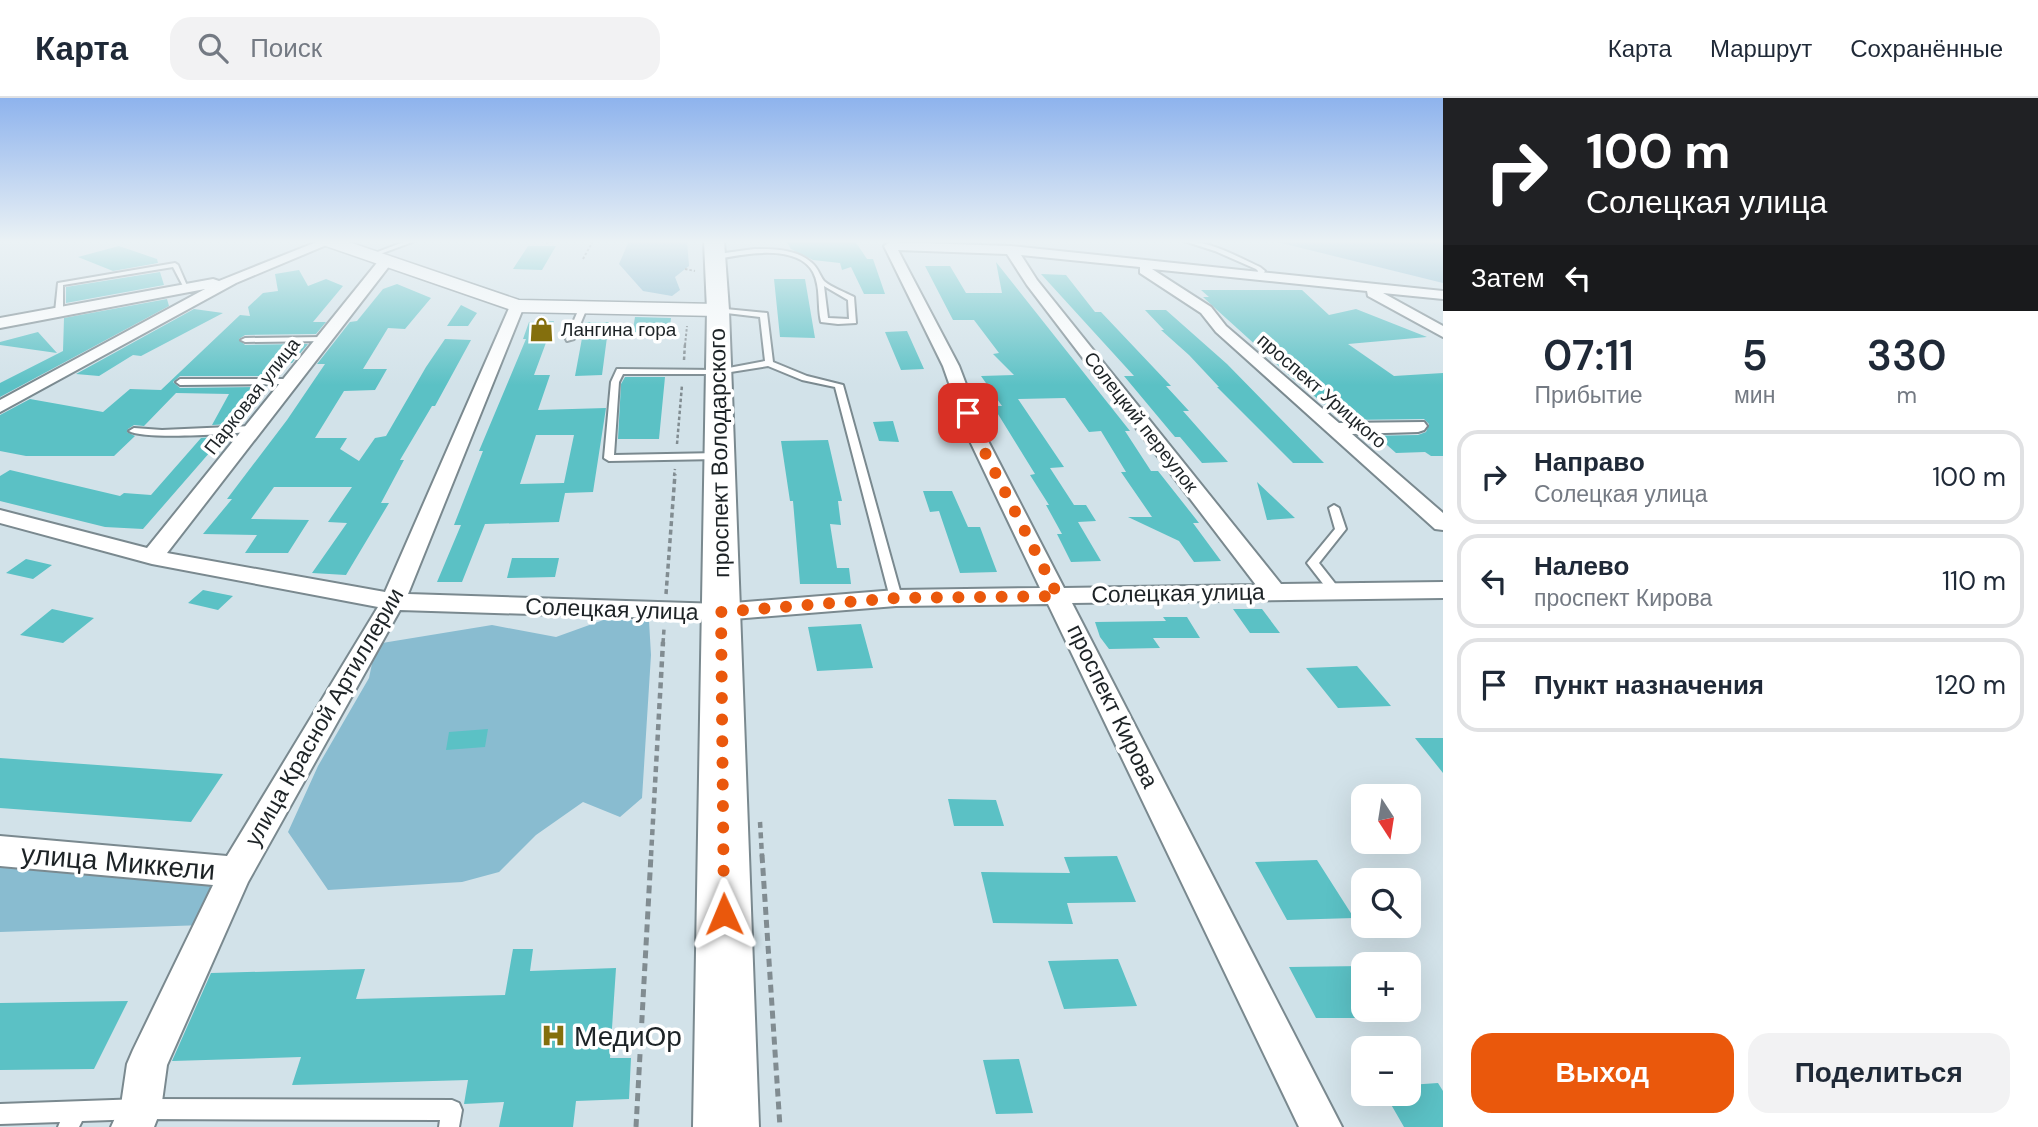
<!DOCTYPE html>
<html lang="ru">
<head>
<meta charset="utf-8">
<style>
  body { margin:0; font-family:"DM Sans",sans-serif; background:#f2f2f3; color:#1f2937; height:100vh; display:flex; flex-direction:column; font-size:26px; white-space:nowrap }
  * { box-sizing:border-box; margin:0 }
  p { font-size:23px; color:#747a83 }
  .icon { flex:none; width:38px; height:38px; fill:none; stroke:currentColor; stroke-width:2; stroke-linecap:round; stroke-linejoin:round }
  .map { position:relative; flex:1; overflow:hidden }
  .side { display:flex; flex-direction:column; background:#fff; width:595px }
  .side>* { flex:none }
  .guide { background:#202124; color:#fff; overflow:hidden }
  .needle { width:46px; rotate:168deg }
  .fabs { position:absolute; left:1351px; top:686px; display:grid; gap:14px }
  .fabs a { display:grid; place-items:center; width:70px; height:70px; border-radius:14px; background:#fff; box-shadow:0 7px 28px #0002; font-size:35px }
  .pin { position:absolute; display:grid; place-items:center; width:60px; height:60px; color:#fff; margin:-30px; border-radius:14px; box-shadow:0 4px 10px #0006 }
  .me { position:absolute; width:77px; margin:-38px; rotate:359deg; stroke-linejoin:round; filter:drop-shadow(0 0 5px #0008) }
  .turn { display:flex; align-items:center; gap:24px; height:147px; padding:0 28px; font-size:32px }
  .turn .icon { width:91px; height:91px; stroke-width:2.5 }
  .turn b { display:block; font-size:49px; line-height:60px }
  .then { display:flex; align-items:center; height:66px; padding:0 28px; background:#0003; gap:14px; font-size:26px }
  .eta { display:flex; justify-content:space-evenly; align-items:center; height:119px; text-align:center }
  .eta b { font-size:42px; font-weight:600; line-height:49px }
  .button { display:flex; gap:14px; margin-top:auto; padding:14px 28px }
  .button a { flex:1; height:80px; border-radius:21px; background:#ea580c; color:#fff; font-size:28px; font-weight:600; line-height:80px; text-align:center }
  .button a+a { background:#f2f2f3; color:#1f2937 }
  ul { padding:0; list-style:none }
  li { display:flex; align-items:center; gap:21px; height:94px; margin:0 14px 10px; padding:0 14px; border:4px solid #e0e1e3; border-radius:21px }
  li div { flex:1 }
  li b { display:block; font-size:26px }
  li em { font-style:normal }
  header { display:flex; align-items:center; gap:42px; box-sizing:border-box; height:98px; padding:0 35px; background:#fff; border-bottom:2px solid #e0e1e3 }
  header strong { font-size:33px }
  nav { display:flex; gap:38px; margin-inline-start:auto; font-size:24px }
  .search { width:490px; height:63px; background:#f2f2f3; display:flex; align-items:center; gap:18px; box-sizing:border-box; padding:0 24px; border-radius:21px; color:#747a83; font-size:26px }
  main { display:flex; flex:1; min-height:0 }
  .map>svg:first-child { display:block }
  .green { fill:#89bcd0 }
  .building { fill:#5bc1c5; fill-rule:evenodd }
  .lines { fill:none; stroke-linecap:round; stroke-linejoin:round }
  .service-casing { stroke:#7a898f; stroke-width:4 }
  .minor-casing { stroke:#7a898f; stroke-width:4 }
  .secondary-casing { stroke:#7a898f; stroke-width:3 }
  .primary-casing { stroke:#7a898f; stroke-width:4 }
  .path-far4 { stroke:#818c91; stroke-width:2; stroke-dasharray:2.5 2; stroke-linecap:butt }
  .path-far3 { stroke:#818c91; stroke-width:2.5; stroke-dasharray:3.5 2.5; stroke-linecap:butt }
  .path-far2 { stroke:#818c91; stroke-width:3.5; stroke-dasharray:5 3.5; stroke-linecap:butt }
  .path-far1 { stroke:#818c91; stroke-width:4.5; stroke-dasharray:6 4.5; stroke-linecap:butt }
  .path { stroke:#818c91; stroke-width:5; stroke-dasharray:8 5; stroke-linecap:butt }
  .service { fill:#fff; fill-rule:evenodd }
  .minor { fill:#fff; fill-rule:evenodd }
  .secondary { fill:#fff; fill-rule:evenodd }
  .primary { fill:#fff; fill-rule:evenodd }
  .route { stroke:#ea580c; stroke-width:12; stroke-dasharray:0 21.6 }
  .labels { text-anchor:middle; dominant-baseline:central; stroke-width:7; stroke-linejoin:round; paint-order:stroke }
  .far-poi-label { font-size:19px; fill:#1d2326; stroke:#fff; text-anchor:start }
  .far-street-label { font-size:19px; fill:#1d2326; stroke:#fff }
  .street-label { font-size:23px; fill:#1d2326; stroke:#fff }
  .near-street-label { font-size:28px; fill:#1d2326; stroke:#fff }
  .near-poi-label { font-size:28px; fill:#1d2326; stroke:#fff; text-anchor:start }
</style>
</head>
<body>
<header>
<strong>Карта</strong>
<div class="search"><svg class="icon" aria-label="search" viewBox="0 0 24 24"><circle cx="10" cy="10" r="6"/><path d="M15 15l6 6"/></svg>Поиск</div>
<nav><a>Карта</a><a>Маршрут</a><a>Сохранённые</a></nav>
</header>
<main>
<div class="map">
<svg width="1443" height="1029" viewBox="0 0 1443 1029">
  <rect width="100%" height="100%" fill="#d2e2e9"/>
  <path class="green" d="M 629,143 L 687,143 L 689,168 L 675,179 L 680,192 L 672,198 L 643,193 L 619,166 Z
    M 1273,143 L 1443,143 L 1443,185 Z
    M 606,521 L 649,523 L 651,557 L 642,700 L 620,719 L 583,704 L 536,737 L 499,774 L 462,784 L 328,792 L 288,734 L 318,668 L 369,580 L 376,546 L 492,527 L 556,539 Z
    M 0,763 L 223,781 L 204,827 L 0,834 Z"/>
  <path class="building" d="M 786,143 L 855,143 L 867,161 L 873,161 L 885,196 L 864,196 L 851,169 L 842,172 L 840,165 L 813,162 L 791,151 Z
    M 119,148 L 157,161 L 158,165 L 113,173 L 78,159 Z
    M 528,148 L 556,148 L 542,172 L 513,171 Z
    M 996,164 L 1130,333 L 1125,333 L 1151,373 L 1158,373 L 1199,425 L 1193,425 L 1221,463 L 1194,464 L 1179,443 L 1128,419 L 1152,419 L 1121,374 L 1126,374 L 1101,333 L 1089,334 L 1065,300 L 1018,301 L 1064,369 L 1050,370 L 1074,407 L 1086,407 L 1096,423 L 1078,424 L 1101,463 L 1071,464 L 1057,436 L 1062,436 L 1046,407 L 1049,407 L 1030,377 L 1035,376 L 993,308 L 1002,308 L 981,278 L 1014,277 L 993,256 L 999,255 L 974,222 L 953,222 L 925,168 L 950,168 L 966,195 L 1002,195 Z
    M 299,172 L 308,188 L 326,181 L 343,188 L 313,224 L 326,224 L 316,236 L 245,237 L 239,241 L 245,247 L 308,246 L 292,265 L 287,265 L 275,278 L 180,278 L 173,284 L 180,290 L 265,289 L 253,301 L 245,301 L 231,326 L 212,327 L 229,296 L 176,295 L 144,328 L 134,327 L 128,331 L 127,334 L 135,338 L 114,358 L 26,358 L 0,353 L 0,317 L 30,301 L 103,314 L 130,291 L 161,292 L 240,217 L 250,218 L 248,209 L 263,195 L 278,193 L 275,176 Z
    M 160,174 L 164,187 L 66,205 L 66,189 Z
    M 1041,176 L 1066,177 L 1095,214 L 1101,214 L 1171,288 L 1166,288 L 1189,313 L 1183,313 L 1228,364 L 1202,365 L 1180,339 L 1175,339 L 1124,278 L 1134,278 Z
    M 774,181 L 805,181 L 815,240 L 780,239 Z
    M 397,186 L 431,200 L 405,231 L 388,230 L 363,271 L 387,271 L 375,292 L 344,293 L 315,340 L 347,340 L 340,351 L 359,363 L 375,340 L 386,338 L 426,269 L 445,241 L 471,242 L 435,308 L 432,308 L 400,362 L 404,362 L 381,405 L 389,405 L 346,477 L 312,475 L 347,425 L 328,424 L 352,389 L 274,389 L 251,421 L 309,422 L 288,455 L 245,455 L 257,437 L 203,436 L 232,401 L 227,401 L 287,322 L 325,266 L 317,266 L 350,224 L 357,223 L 383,191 Z
    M 1201,192 L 1302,192 L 1329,217 L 1356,211 L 1427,239 L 1348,246 L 1394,278 L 1443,275 L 1443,358 L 1431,358 L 1425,354 L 1396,355 L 1387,347 L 1378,348 L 1366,338 L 1418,337 L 1426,334 L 1429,326 L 1424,321 L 1344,322 L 1292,280 L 1217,212 L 1203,199 L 1209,199 Z
    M 167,201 L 169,208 L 0,299 L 0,285 L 63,253 L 64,220 Z
    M 461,207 L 477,215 L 468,228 L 447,228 Z
    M 194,211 L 223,215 L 141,258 L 133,257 L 99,278 L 76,276 Z
    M 1145,212 L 1166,212 L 1227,266 L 1324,365 L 1293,365 L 1217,289 L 1219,289 L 1189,257 L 1161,232 L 1164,232 Z
    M 635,219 L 671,220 L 669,237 L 632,237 Z
    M 554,223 L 534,277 L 550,277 L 538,312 L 606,310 L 593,394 L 565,395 L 559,424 L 485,426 L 462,484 L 437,484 L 461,427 L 454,427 L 483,353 L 479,353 L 526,241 L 523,241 L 529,224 ZM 536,337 L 574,337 L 564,385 L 520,386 Z
    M 585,224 L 609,224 L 602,277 L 575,278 Z
    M 907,233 L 924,271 L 901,272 L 885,234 Z
    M 38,234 L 57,255 L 0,247 L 0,244 Z
    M 625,279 L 665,279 L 659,341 L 618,341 L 621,286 Z
    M 893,323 L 899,344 L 879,343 L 873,324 Z
    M 224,338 L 143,431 L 105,429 L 0,403 L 0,378 L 10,372 L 120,398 L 124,395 L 151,397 L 201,340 Z
    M 828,342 L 842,403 L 838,403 L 841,427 L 830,426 L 837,470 L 849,470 L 851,486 L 800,486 L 793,403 L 790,403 L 781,343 Z
    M 1257,384 L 1295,420 L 1267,422 Z
    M 923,393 L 952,393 L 968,429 L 980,429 L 997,474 L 960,475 L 939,413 L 930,414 Z
    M 512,460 L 559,460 L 555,479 L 507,480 Z
    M 26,461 L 52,467 L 33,481 L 6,475 Z
    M 203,492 L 233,498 L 218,512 L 188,505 Z
    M 52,511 L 94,520 L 63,545 L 20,537 Z
    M 1233,511 L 1262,511 L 1280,535 L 1250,535 Z
    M 1163,519 L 1187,519 L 1200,540 L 1153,540 L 1160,550 L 1109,551 L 1100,539 L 1095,524 L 1166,523 Z
    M 861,526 L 873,570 L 817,573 L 808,529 Z
    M 1357,568 L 1391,608 L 1338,610 L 1306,570 Z
    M 488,631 L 485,649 L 446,652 L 449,634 Z
    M 1415,640 L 1443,640 L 1443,675 Z
    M 0,660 L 223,676 L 191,724 L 0,710 Z
    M 948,701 L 996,702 L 1004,728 L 954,728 Z
    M 1117,758 L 1136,804 L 1067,805 L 1073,826 L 993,825 L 981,774 L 1070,775 L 1064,759 Z
    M 1317,762 L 1354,820 L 1287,822 L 1255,764 Z
    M 513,851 L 533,851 L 530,873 L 616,870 L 610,960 L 631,960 L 629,1001 L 576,1003 L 573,1029 L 499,1029 L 504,1004 L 464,1006 L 468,982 L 292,987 L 301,959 L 172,963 L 211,875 L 365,871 L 356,901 L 505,897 Z
    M 1118,861 L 1137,908 L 1064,911 L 1048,863 Z
    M 1363,868 L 1363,920 L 1316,920 L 1289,869 Z
    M 128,903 L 94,971 L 0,972 L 0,905 Z
    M 1019,961 L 1033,1015 L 996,1016 L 983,962 Z
    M 1438,985 L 1443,993 L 1443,1029 L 1404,1029 L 1385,996 L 1409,996 L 1409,987 Z"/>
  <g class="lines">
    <defs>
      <path id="service" d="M 406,143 L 415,143 L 372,159 L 367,158 Z
        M 1184,143 C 1210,143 1236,158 1260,169 L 1265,173 L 1260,180 L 1256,180 L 1258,173 L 1256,171 L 1215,153 Z
        M 754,151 C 773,151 797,151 812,165 C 818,170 820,178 824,183 C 832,190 845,194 854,199 L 856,225 L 838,226 L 821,224 C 817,208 821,189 813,174 C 797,145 741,156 714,162 L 711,160 L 725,155 ZM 824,188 L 848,202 L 849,221 L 828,220 Z
        M 175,165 L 178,167 L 188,190 L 184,190 L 173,169 L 63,187 L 63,214 L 59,216 L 55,214 L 58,185 Z
        M 580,208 L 587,210 L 574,241 L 567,243 L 566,241 Z
        M 715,210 L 767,215 L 773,264 L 807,278 L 843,287 L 902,500 L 900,503 L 896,504 L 890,500 L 835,289 L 802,282 L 768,268 L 718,276 L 623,276 L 619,284 L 614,357 L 719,355 L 724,358 L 719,361 L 609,363 L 604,360 L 611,284 L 617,271 L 718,272 L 765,263 L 760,219 L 718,214 L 715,214 Z
        M 324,239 L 328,241 L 327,243 L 245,244 L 241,242 L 245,240 Z
        M 290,281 L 293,282 L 293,286 L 180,287 L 176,284 L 180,281 Z
        M 252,328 L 257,331 L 255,333 C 234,336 144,342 129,333 L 134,330 L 162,332 Z
        M 1334,407 L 1339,410 L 1346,431 L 1319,465 L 1341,493 L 1335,497 L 1331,496 L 1307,465 L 1335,431 L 1329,410 Z
        M 141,1001 L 452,1002 L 459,1005 L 462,1012 L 459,1029 L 439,1029 L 440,1022 L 141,1021 L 82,1023 L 79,1029 L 58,1029 L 60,1024 L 0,1026 L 0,1006 Z"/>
      <path id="minor" d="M 319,143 L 336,143 L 236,185 L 0,314 L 0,302 L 205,191 L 0,230 L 0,220 L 213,181 L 219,183 Z
        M 890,144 L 1011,148 L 1443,193 L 1443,201 L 1383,195 L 1443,228 L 1443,239 L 1368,198 L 1367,193 L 1152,171 L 1211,209 L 1226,228 L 1339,325 L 1424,324 L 1427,328 L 1424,332 L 1418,334 L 1352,336 L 1443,415 L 1443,432 L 1435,431 L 1216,234 L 1201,215 L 1140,175 L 1140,169 L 1021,157 L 1037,182 L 1281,486 L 1443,484 L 1443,500 L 1072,505 L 1342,1029 L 1299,1029 L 1048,506 L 896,508 L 721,522 L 400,512 L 248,784 L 167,967 L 161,1011 L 154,1029 L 111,1029 L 121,1007 L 127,966 L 133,952 L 213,787 L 0,768 L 0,738 L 227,758 L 378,509 L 152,466 L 0,425 L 0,412 L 147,450 L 380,161 L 390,161 L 390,167 L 167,455 L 385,494 L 510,208 L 517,204 L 524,208 L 408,496 L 721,506 L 896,492 L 1040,490 L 968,339 L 943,268 L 884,148 ZM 898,152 L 1007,156 L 1027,187 L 1256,487 L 1064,490 L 986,339 L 959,268 Z"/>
      <path id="secondary" d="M 320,143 L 346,143 L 519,202 L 718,206 L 725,208 L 728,212 L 725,216 L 718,218 L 517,214 L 323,147 Z"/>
      <path id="primary" d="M 704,143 L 724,143 L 729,212 L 759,1029 L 693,1029 L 707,212 Z"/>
    </defs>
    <use href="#service" class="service-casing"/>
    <use href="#minor" class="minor-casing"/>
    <use href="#secondary" class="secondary-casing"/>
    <use href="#primary" class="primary-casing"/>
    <path class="path-far4" d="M 546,145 L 553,143
      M 583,161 L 593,143
      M 685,171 L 695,173
      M 685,247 L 687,228"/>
    <path class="path-far3" d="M 684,262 L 685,245
      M 677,346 L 682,287
      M 674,378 L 675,371"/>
    <path class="path-far2" d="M 666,496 L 675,376
      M 663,545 L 664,531"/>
    <path class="path-far1" d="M 760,724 L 762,758
      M 651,758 L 663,544"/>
    <path class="path" d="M 762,757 L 780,1029
      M 636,1029 L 651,757"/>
    <use href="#service" class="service"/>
    <use href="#minor" class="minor"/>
    <use href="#secondary" class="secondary"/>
    <use href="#primary" class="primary"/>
  </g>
  <linearGradient id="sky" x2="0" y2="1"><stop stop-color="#8eb3ed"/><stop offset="0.5" stop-color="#ebf2f5"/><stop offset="1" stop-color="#ebf2f5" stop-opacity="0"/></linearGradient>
  <rect width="1443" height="287" fill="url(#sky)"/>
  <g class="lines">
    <path class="route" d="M 724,816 L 721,514 L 896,500 L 1058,498 L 977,339 L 968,315"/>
  </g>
  <defs>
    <symbol id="shop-bare" viewBox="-9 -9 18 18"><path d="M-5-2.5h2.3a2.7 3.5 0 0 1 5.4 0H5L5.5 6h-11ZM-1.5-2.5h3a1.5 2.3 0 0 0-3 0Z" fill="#846f0d" stroke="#fff" stroke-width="2.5" paint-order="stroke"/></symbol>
    <symbol id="hospital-bare" viewBox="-9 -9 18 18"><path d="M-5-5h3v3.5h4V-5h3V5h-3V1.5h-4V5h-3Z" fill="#846f0d" stroke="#fff" stroke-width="2.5" paint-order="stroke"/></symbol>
  </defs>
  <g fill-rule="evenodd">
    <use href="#shop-bare" x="524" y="214" width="35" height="35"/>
    <use href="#hospital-bare" x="536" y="920" width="35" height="35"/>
  </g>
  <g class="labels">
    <g class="far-poi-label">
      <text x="561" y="231">Лангина гора</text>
    </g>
    <g class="far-street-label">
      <text transform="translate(1322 293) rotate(41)">проспект Урицкого</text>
      <text transform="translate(252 298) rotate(-52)">Парковая улица</text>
      <text transform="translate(1141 324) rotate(52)">Солецкий переулок</text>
    </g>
    <g class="street-label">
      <text transform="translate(719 355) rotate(-91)">проспект Володарского</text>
      <text transform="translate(1178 495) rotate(-1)">Солецкая улица</text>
      <text transform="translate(612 511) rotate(2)">Солецкая улица</text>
      <text transform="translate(1113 608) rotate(64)">проспект Кирова</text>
      <text transform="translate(324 619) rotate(-60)">улица Красной Артиллерии</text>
    </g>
    <g class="near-street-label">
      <text transform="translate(118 764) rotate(5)">улица Миккели</text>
    </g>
    <g class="near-poi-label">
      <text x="574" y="938">МедиОр</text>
    </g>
  </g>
</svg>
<div class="fabs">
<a><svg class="needle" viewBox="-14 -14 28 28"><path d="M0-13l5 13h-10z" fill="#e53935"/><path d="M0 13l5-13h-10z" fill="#747a83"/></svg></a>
<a><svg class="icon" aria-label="search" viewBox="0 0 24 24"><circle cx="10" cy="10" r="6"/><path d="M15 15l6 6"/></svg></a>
<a>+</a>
<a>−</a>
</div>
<div class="pin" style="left:968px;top:315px;background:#d93025"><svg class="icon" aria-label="arrive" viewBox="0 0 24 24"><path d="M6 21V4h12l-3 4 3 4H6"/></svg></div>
<svg class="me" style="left:724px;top:816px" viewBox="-20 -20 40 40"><path d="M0-17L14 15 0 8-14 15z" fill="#ea580c" stroke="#fff" stroke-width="4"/></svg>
</div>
<section class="side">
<div class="guide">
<div class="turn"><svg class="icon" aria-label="right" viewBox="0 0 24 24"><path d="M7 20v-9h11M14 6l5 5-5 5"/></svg><div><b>100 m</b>Солецкая улица</div></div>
<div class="then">Затем<svg class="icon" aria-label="left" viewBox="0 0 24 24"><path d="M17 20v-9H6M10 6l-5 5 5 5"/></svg></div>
</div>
<div class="eta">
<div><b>07:11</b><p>Прибытие</p></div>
<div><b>5</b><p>мин</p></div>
<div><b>330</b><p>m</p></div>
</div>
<ul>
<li><svg class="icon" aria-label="right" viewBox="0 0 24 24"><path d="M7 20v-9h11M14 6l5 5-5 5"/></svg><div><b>Направо</b><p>Солецкая улица</p></div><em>100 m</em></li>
<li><svg class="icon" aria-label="left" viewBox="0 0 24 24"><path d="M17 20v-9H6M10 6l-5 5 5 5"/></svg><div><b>Налево</b><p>проспект Кирова</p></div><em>110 m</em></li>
<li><svg class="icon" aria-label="arrive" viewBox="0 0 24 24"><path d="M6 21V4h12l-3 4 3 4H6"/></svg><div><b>Пункт назначения</b></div><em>120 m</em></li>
</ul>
<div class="button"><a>Выход</a><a>Поделиться</a></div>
</section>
</main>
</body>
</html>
